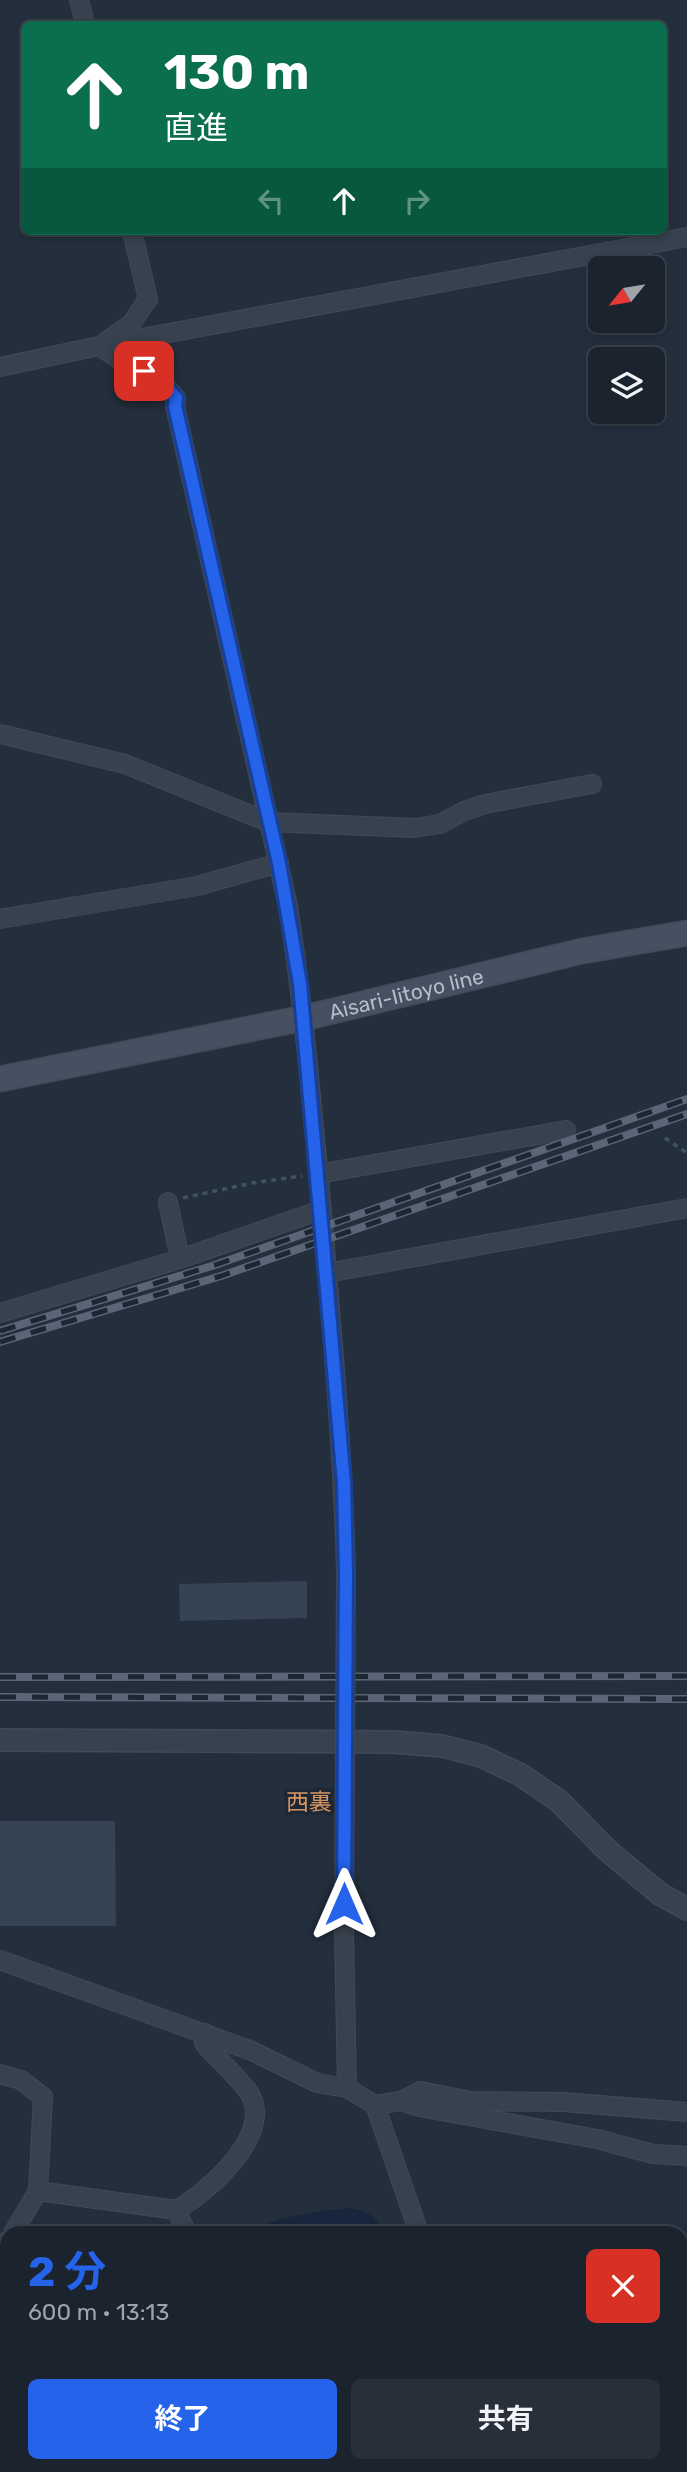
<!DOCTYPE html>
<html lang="ja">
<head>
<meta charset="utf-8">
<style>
  body { margin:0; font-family:Rubik,"Noto Sans JP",sans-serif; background:#282f3a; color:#f1f3f6; height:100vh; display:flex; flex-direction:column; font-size:26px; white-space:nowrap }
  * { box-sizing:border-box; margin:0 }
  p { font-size:23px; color:#a0a4aa }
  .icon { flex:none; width:38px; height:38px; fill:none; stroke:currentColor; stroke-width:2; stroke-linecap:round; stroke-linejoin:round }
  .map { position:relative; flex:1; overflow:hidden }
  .panel { position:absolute; left:0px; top:2226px; width:688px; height:247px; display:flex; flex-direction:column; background:#1b232e; border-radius:21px 21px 0 0; box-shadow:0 4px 10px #0003,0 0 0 2px #39404a }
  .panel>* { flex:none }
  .top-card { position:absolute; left:21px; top:21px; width:646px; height:214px; border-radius:10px; box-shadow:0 4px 10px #0003,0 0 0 2px #39404a; background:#0b6e4f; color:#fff; overflow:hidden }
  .needle { width:46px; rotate:240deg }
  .fabs { position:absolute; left:588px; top:256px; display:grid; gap:14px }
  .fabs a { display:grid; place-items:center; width:77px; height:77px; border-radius:10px; background:#1b232e; box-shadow:0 4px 10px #0003,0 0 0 2px #39404a; font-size:35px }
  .pin { position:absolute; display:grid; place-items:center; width:60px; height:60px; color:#fff; margin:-30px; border-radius:14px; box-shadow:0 4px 10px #0006 }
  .me { position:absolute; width:77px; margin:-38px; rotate:0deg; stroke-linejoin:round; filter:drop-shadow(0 0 5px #0008) }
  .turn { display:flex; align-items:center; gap:24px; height:147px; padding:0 28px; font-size:32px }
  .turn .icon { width:91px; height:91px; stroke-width:2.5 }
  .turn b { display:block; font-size:49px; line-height:60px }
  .lanes { display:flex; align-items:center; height:66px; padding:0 28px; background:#0003; justify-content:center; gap:35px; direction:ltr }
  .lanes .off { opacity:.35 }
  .round { display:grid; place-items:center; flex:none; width:74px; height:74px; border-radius:10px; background:#282f3a }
  .summary { display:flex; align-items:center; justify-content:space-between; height:119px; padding:0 28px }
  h1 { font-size:42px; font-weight:700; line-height:52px; color:#2563eb }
  .action { display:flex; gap:14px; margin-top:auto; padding:14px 28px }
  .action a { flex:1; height:80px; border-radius:10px; background:#2563eb; color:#fff; font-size:28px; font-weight:700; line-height:80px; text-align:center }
  .action a+a { background:#282f3a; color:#f1f3f6 }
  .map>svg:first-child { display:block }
  .green { fill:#263c3f }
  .water { fill:#17263c }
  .building { fill:#364354 }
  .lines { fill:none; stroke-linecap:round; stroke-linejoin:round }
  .minor-casing { stroke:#414a57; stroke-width:20 }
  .tertiary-casing { stroke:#414a57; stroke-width:24 }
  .secondary-casing { stroke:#414a57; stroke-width:27 }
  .path { stroke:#3f5557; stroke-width:3.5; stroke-dasharray:5 5; stroke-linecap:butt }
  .minor { stroke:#38414e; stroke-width:18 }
  .tertiary { stroke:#38414e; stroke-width:21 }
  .secondary { stroke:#465061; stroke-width:24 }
  .rail-casing { stroke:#5a6575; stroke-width:8 }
  .rail { stroke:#1d2633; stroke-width:5; stroke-dasharray:16; stroke-linecap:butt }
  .minor-bridge-casing { stroke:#414a57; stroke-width:20; stroke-linecap:butt }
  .minor-bridge { stroke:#38414e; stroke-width:18 }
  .route-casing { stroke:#184099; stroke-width:18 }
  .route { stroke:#2563eb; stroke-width:12 }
  .labels { text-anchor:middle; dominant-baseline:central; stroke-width:7; stroke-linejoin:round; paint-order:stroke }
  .street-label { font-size:21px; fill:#b4bcc9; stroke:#1d2633 }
  .neighbourhood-label { font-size:23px; fill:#d59563; stroke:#1d2633 }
</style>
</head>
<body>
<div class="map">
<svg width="687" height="2472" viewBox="0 0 687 2472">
  <rect width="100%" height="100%" fill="#242f3e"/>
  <path class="green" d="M 681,2385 L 687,2399 L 687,2472 L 503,2472 L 507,2466 L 681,2466 Z"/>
  <path class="water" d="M 351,2208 C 367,2211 377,2216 383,2233 L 247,2233 C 275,2217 319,2210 351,2208 Z"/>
  <path class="building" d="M 307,1581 L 307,1618 L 180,1621 L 179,1584 Z
    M 0,1821 L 115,1821 L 116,1926 L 0,1926 Z"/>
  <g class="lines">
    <defs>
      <path id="minor" d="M 79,0 L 85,24
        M 105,342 L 131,324 L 148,299 L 132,231
        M 99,346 L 129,366 L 144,371 L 165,385 L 176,398 L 175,406 L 288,906 C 304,1007 312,1109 322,1212 C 332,1332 343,1452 346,1572
        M 0,367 L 99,346 L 687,237
        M 0,734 L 125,764 L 268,822 L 415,828 L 440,824 L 464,811 L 485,804 L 592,784
        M 0,919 L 197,886 L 279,863
        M 318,1174 L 566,1130
        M 168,1202 L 180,1259
        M 327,1273 L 687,1208
        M 0,1313 L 180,1259 L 321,1210
        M 344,1932 L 347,2088
        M 0,1960 L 252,2051 L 317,2083 L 347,2088 L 375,2105 L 401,2101 L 420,2091 L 471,2101 L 564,2102 L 687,2112
        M 0,2074 L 21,2080 L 43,2097 L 38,2191 L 13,2233
        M 401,2101 L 419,2107 L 597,2139 L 653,2154 L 687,2156
        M 375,2105 L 419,2233
        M 38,2191 L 176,2210 C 208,2192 271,2137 251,2096 C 245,2083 215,2057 204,2043 L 205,2033
        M 176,2210 L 187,2233
        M 0,2247 L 7,2241
        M 0,2399 L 7,2410
        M 32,2466 L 35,2472
        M 166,2466 L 169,2472
        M 271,2472 L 284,2466"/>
      <path id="tertiary" d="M 0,1740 L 394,1742 L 442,1746 L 481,1756 L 521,1775 L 559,1801 L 607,1850 L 660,1894 L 687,1909"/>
      <g id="secondary">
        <path id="s1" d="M 0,1079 L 304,1018 L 582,951 L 687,933"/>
      </g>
    </defs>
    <use href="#minor" class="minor-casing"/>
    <use href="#tertiary" class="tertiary-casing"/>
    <use href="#secondary" class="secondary-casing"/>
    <path class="path" d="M 665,1138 L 687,1153
      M 183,1198 L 252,1183 L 302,1176
      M 496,2466 L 507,2472"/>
    <use href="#minor" class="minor"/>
    <use href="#tertiary" class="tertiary"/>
    <use href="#secondary" class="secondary"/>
    <defs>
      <path id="rail" d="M 0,1331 L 215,1265 L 687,1099
        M 0,1342 L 221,1276 L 687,1114
        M 0,1677 L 687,1676
        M 0,1697 L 687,1699"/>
    </defs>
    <use href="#rail" class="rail-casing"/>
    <use href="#rail" class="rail"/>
    <defs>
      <path id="minor-bridge" d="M 344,1932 L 346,1572"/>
    </defs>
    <use href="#minor-bridge" class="minor-bridge-casing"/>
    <use href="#minor-bridge" class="minor-bridge"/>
  </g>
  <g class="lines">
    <defs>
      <path id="route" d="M 144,371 L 165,386 L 176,398 L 175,406 L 279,863 L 300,984 L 344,1483 L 346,1572 L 344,1904"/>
    </defs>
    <use href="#route" class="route-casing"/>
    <use href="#route" class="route"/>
  </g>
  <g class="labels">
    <g class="street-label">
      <text stroke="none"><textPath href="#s1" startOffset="415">Aisari-Iitoyo line</textPath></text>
    </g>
    <g class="neighbourhood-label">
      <text x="309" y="1802">西裏</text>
    </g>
  </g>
</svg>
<div class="fabs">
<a><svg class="needle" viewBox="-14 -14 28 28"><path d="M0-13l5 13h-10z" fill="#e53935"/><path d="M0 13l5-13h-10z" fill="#a0a4aa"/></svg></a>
<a><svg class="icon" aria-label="layers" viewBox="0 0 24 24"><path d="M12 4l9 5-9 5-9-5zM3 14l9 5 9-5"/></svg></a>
</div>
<div class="pin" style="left:144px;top:371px;background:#d93025"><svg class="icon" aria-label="arrive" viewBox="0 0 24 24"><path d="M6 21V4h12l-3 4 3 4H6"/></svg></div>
<svg class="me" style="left:344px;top:1904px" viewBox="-20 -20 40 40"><path d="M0-17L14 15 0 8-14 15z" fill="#2563eb" stroke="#fff" stroke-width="4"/></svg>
<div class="top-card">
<div class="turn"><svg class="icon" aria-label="ahead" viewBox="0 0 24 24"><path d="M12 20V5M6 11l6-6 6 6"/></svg><div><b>130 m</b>直進</div></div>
<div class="lanes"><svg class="icon off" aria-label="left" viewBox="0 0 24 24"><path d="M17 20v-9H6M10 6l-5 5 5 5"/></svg><svg class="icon" aria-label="ahead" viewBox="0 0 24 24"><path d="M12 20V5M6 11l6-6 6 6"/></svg><svg class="icon off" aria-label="right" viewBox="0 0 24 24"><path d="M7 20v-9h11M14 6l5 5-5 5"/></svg></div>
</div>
<section class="panel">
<div class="summary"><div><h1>2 分</h1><p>600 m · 13:13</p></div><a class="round" style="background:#d93025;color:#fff"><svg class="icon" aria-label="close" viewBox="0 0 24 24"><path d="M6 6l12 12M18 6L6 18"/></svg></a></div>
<div class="action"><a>終了</a><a>共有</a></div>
</section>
</div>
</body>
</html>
